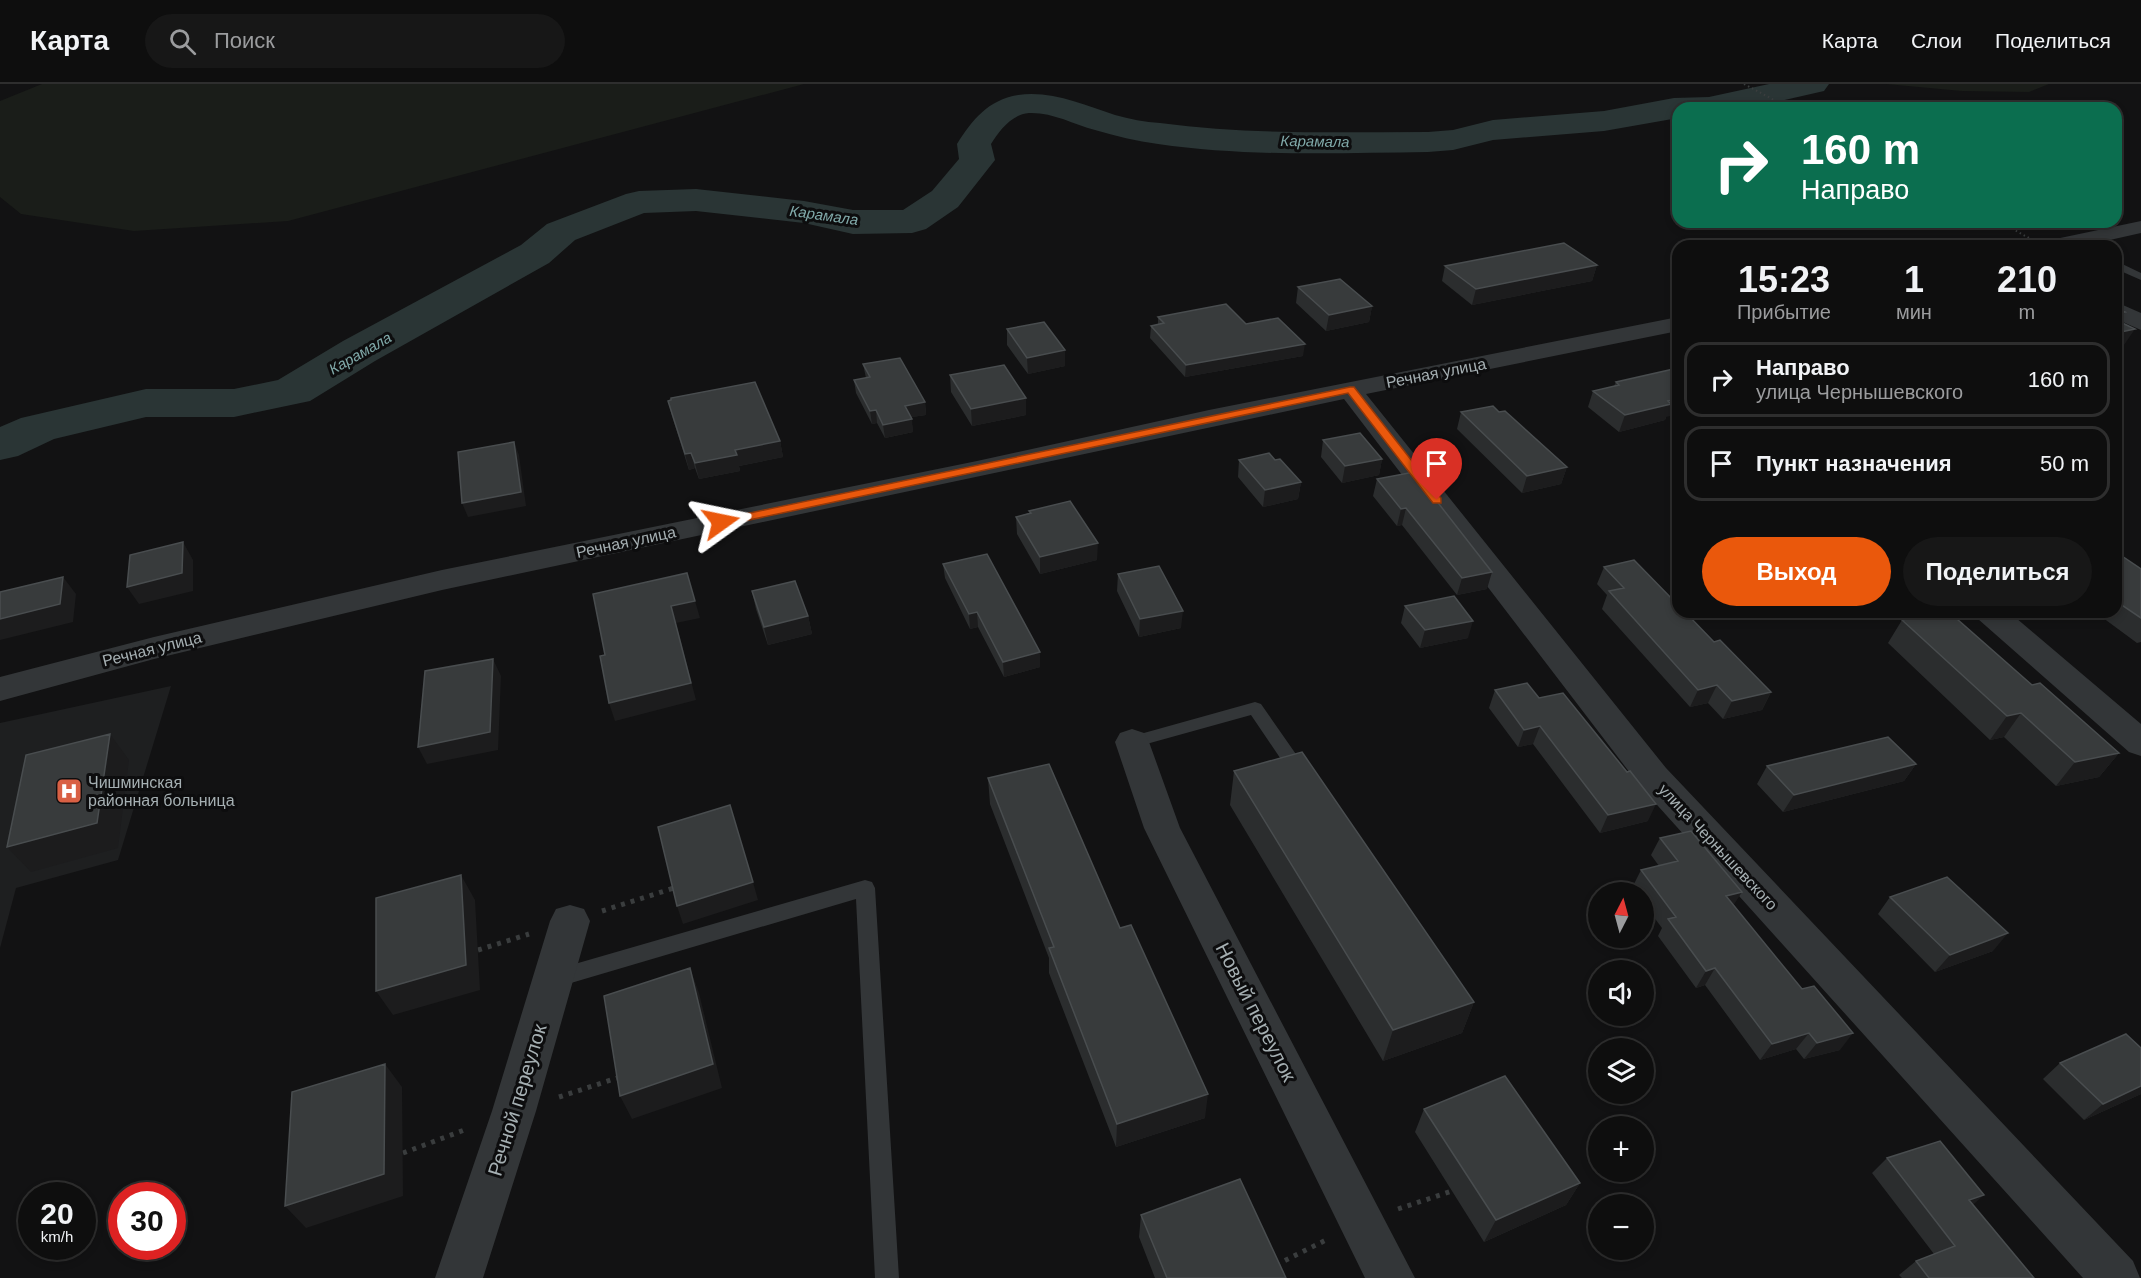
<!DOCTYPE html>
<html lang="ru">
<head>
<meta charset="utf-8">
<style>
  body { margin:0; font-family:Helvetica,sans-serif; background:#171717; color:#f1f3f6; height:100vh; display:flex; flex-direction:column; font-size:22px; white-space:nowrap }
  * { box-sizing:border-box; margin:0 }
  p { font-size:20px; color:#9b9c9e }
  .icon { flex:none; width:33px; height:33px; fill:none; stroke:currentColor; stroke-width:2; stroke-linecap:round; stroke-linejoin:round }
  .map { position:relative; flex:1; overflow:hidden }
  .sheet { position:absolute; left:1672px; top:156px; width:450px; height:378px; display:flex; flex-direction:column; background:#0e0e0e; border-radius:18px; box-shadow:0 3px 9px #0003,0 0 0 2px #2e2e2e }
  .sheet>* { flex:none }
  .guide { position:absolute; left:1672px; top:18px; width:450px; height:126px; border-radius:18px; box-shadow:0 3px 9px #0003,0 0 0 2px #2e2e2e; background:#0b6e4f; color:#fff; overflow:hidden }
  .needle { width:39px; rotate:6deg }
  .buttons { position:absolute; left:1588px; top:798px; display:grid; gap:12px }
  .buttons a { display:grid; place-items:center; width:66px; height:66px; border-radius:50%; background:#0e0e0e; box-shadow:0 3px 9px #0003,0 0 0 2px #2e2e2e; font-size:30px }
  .speed { position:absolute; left:18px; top:1098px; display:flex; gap:12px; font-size:30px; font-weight:700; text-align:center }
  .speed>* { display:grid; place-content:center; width:78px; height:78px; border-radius:50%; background:#0e0e0e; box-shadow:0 3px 9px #0003,0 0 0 2px #2e2e2e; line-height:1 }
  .speed small { font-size:15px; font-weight:400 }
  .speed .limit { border:9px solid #d22; background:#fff; color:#111 }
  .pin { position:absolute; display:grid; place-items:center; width:51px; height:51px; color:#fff; margin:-62px -26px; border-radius:50% 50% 50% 0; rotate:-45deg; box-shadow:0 0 6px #0007 }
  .pin .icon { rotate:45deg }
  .me { position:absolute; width:66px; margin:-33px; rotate:78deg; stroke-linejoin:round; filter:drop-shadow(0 0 4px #0008) }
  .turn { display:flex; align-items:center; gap:21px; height:126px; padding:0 30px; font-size:27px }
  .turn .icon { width:78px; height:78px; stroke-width:2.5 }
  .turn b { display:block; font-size:42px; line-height:51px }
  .eta { display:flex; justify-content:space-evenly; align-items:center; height:102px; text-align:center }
  .eta b { font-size:36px; font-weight:700; line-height:42px }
  .button { display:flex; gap:12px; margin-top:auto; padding:12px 30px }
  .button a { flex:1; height:69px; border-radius:36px; background:#ea580c; color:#fff; font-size:24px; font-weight:700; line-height:69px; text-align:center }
  .button a+a { background:#171717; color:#f1f3f6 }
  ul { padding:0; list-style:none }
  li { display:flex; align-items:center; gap:18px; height:75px; margin:0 12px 9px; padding:0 18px; border:3px solid #2e2e2e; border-radius:18px }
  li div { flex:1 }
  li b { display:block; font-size:22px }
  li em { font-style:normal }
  header { display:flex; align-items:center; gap:36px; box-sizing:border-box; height:84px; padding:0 30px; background:#0e0e0e; border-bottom:2px solid #2e2e2e }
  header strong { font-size:28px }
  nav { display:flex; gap:33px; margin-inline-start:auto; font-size:21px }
  .search { width:420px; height:54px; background:#171717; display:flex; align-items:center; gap:15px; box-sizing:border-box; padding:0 21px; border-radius:33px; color:#9b9c9e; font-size:22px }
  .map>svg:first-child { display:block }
  .built { fill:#1e1f20 }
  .green { fill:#1a1d19 }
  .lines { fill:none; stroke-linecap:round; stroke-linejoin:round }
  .river { fill:#2a3535; fill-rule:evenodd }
  .path-far1 { stroke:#3a3d3e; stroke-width:2; stroke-dasharray:1.5 3; stroke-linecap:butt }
  .path { stroke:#3a3d3e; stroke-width:5; stroke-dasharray:4 6; stroke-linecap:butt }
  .lane { fill:#333638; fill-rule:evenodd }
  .street { fill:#333638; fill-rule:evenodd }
  .wall { fill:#2b2d2e }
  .shaded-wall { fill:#1c1c1d }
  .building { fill:#383b3c; stroke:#494d4f; stroke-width:1.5 }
  .route { fill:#ea580c; stroke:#983908; stroke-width:1.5 }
  .labels { text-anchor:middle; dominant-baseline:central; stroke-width:6; stroke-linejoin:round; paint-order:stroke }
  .far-water-label { font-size:15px; font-style:italic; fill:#80a9a9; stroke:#0d0d0e }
  .street-label { font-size:16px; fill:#a5afb2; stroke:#0d0d0e }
  .poi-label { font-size:16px; fill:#a5afb2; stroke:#0d0d0e; text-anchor:start }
  .near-street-label { font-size:20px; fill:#a5afb2; stroke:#0d0d0e }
</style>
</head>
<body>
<header>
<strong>Карта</strong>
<div class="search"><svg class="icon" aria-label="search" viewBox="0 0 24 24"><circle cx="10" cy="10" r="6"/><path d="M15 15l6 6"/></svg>Поиск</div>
<nav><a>Карта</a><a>Слои</a><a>Поделиться</a></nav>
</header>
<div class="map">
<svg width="2141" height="1194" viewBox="0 0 2141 1194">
  <rect width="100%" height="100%" fill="#121213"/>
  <path class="built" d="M 171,602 L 118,776 L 16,804 L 0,864 L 0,639 Z"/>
  <path class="green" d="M 42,0 L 804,0 L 288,137 L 134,147 L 21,130 L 0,113 L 0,17 Z
    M 1886,0 L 2049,0 L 2029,8 L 1962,7 Z"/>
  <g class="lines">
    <path class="river" d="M 1769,0 L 1829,0 L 1824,7 L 1749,24 L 1678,24 L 1678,34 L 1604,47 L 1493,56 L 1453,66 L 1428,68 C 1338,69 1247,73 1158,60 C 1137,57 1115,52 1095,46 C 1073,40 1052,28 1029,29 C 1012,30 999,47 991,60 L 995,76 L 958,123 L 926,145 L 912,149 L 853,150 L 804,139 L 696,127 L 644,129 L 575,156 L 549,179 L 375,277 L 310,317 L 234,333 L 146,333 L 54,355 L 18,372 L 0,376 L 0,343 L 21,334 L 146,305 L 234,305 L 278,296 L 343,257 L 521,161 L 547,140 L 626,110 L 639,107 L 696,105 L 804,117 L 853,126 L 903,126 L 932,107 L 959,75 L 957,60 C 972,36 988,16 1018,11 C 1051,6 1084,21 1115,31 C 1129,35 1145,38 1160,39 C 1249,51 1338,48 1428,48 L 1453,46 L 1493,36 L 1604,27 L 1674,14 L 1709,13 Z"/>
    <path class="path-far1" d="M 1744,0 L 1789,24
      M 2000,138 L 2029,154"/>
    <path class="path" d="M 602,827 L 674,804
      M 478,866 L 529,850
      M 559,1013 L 620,993
      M 403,1069 L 467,1045
      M 1398,1125 L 1452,1107
      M 1276,1181 L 1328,1155"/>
    <path class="lane" d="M 2116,177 L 2141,189 L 2141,196 L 2116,185 Z
      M 1255,618 L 1261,620 L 1307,686 L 1310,691 L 1307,696 L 1301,698 L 1295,696 L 1251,631 L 1132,664 L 1126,662 L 1123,658 L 1126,654 Z
      M 865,796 L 872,798 L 875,804 L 899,1194 L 875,1194 L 856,815 L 554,904 L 547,901 L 544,895 L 547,889 L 554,886 Z"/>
    <path class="street" d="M 2141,137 L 2141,149 L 2083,162 L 2043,162 L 2046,157 Z
      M 2116,218 L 2141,229 L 2141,246 L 2116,235 Z
      M 1678,233 L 1678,247 L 1366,310 L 1666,684 L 2133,1177 L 2140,1194 L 2083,1194 L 1640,702 L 1344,315 L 442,506 L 154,575 L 0,617 L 0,593 L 154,553 L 442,486 L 977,377 L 1209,326 Z
      M 1973,528 L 2009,528 L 2141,640 L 2141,672 L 2129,668 L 1978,535 Z
      M 1132,645 L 1144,649 L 1149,658 L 1180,744 L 1415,1194 L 1365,1194 L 1144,744 L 1115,658 L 1120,649 Z
      M 570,821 L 584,825 L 590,837 L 536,1027 L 483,1194 L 435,1194 L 492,1027 L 550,837 L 556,825 Z"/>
  </g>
  <path class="wall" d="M 1597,181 L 1592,197 L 1472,221 L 1442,197 L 1445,182 Z
    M 1298,203 L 1372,222 L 1369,238 L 1326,247 L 1296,219 Z
    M 1158,233 L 1246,240 L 1303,272 L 1185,293 L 1150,254 L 1151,242 L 1158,240 Z
    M 1007,245 L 1065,266 L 1065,282 L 1028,290 L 1007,261 Z
    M 863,280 L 925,318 L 926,331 L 911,333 L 913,348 L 885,354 L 877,339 L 872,340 L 856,309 L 854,296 L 866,294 Z
    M 950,291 L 1026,314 L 1026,331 L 972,342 L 951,308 Z
    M 1616,298 L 1666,333 L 1665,336 L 1619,348 L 1588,323 L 1593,307 L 1614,302 Z
    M 668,317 L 780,357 L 783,373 L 739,382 L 740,387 L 699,395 L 695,384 L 689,386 L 672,332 Z
    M 1461,328 L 1499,328 L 1567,383 L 1561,400 L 1522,409 L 1457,345 Z
    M 1323,356 L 1382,375 L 1379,391 L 1342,399 L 1321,373 Z
    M 1239,376 L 1275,376 L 1301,398 L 1298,415 L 1263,423 L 1238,393 Z
    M 1414,388 L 1487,505 L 1457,511 L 1402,441 L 1397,442 L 1373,412 L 1377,395 Z
    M 1029,427 L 1097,476 L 1040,490 L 1017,450 L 1016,433 L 1029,429 Z
    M 2116,468 L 2141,485 L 2141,558 L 2137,559 L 2095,528 L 2116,528 Z
    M 943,480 L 1040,583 L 1004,593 L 978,543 L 970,545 L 945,494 Z
    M 1604,483 L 1714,558 L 1771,608 L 1762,626 L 1723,635 L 1708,619 L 1690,623 L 1602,525 L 1607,511 L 1597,500 Z
    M 1118,490 L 1181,544 L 1139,553 L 1117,507 Z
    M 752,507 L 808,532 L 812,550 L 768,561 L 756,525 Z
    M 1405,522 L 1468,554 L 1420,564 L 1401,539 Z
    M 1902,536 L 2032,601 L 2119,669 L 2099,693 L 2056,702 L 2004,653 L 1990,656 L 1888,559 Z
    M 1495,606 L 1539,614 L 1648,737 L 1600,749 L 1533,660 L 1518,663 L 1489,624 Z
    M 1916,680 L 1904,697 L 1783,728 L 1757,700 L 1767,682 Z
    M 1234,687 L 1474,918 L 1462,949 L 1383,977 L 1230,721 Z
    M 988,694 L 1120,844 L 1205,1034 L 1116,1063 L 1049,889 L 1049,874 L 990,720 Z
    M 1660,754 L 1734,821 L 1840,966 L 1804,975 L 1796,965 L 1760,976 L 1705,901 L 1696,904 L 1658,852 L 1662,844 L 1644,820 L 1644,808 L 1636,808 L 1632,804 L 1641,786 L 1659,782 L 1651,771 Z
    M 1890,813 L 1993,867 L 1935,888 L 1878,830 Z
    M 2060,979 L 2141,1010 L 2084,1036 L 2043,995 Z
    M 1424,1025 L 1580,1099 L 1566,1121 L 1484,1158 L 1415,1048 Z
    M 1887,1074 L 1973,1121 L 2034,1194 L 1902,1194 L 1899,1191 L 1916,1177 L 1934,1170 L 1872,1089 Z
    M 1141,1131 L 1286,1194 L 1155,1194 L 1139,1153 Z"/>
  <path class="shaded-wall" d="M 1597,181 L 1592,197 L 1472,221 L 1476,205 Z
    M 1372,222 L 1369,238 L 1326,247 L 1329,231 Z
    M 2125,228 L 2116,242 L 2116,230 Z
    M 2135,245 L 2124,261 L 2116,263 L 2116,249 Z
    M 1305,260 L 1303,272 L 1185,293 L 1186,281 Z
    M 1065,266 L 1065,282 L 1028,290 L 1027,274 Z
    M 1026,314 L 1026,331 L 972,342 L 971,325 Z
    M 1678,315 L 1678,330 L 1666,333 L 1665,336 L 1619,348 L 1625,331 Z
    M 925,318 L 926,331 L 906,334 L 905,322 Z
    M 876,326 L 877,339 L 872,340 L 870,327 Z
    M 912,335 L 913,348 L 885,354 L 883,341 Z
    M 780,357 L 783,373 L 739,382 L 740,387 L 699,395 L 695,379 L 735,366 Z
    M 514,358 L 519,371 L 526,422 L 468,433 L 462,419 Z
    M 691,369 L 695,384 L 689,386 L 685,370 Z
    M 1382,375 L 1379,391 L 1342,399 L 1345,382 Z
    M 1567,383 L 1561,400 L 1522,409 L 1527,392 Z
    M 1301,398 L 1298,415 L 1263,423 L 1265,406 Z
    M 1406,424 L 1402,441 L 1397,442 L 1401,425 Z
    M 183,458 L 193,476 L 193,507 L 139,520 L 127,503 Z
    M 1098,459 L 1097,476 L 1040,490 L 1040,473 Z
    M 1492,488 L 1487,505 L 1457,511 L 1462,494 Z
    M 63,493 L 76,510 L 73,538 L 0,556 L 0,535 Z
    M 695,517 L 700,534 L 676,539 L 696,616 L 615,637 L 609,619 L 671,522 Z
    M 1183,527 L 1181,544 L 1139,553 L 1140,535 Z
    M 977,528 L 978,543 L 970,545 L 969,530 Z
    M 808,532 L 812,550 L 768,561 L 764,543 Z
    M 1473,537 L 1468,554 L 1420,564 L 1425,546 Z
    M 1040,568 L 1040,583 L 1004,593 L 1003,578 Z
    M 493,575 L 501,592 L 498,666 L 427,680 L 418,663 Z
    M 1717,601 L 1708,619 L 1690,623 L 1698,606 Z
    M 1771,608 L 1762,626 L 1723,635 L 1732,617 Z
    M 2021,629 L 2004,653 L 1990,656 L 2007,632 Z
    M 1540,642 L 1533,660 L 1518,663 L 1524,646 Z
    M 110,650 L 129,676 L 118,764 L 31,788 L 7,763 Z
    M 2119,669 L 2099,693 L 2056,702 L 2075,678 Z
    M 1916,680 L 1904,697 L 1783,728 L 1794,711 Z
    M 1656,720 L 1648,737 L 1600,749 L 1608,731 Z
    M 461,791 L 475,816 L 480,906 L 393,931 L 376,907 Z
    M 753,798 L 758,816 L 683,840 L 677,822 Z
    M 1742,808 L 1731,825 L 1726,812 Z
    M 2008,849 L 1993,867 L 1935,888 L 1950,871 Z
    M 690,884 L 699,909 L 722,1004 L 632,1035 L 620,1012 Z
    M 1715,884 L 1705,901 L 1696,904 L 1706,887 Z
    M 1474,918 L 1462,949 L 1383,977 L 1393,946 Z
    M 1809,949 L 1796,965 L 1760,976 L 1772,960 Z
    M 1853,949 L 1840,966 L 1804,975 L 1817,959 Z
    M 385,980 L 402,1003 L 403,1112 L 306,1144 L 285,1122 Z
    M 2141,1002 L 2141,1010 L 2084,1036 L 2103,1020 Z
    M 1208,1010 L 1205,1034 L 1116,1063 L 1117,1040 Z
    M 1580,1099 L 1566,1121 L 1484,1158 L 1496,1136 Z
    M 1984,1111 L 1967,1126 L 1969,1116 Z"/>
  <path class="building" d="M 1564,159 L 1597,181 L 1476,205 L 1445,182 Z
    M 1340,195 L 1372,222 L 1329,231 L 1298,203 Z
    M 1226,220 L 1246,240 L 1278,234 L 1305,260 L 1186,281 L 1151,242 L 1164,239 L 1158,233 Z
    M 2116,224 L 2125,228 L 2116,230 Z
    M 2116,236 L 2135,245 L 2116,249 Z
    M 1044,238 L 1065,266 L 1027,274 L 1007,245 Z
    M 900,274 L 925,318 L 905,322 L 912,335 L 883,341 L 876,326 L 870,327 L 854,296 L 870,293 L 863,280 Z
    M 1004,281 L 1026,314 L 971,325 L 950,291 Z
    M 1678,284 L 1678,315 L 1668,317 L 1671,320 L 1625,331 L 1593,307 L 1619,301 L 1616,298 Z
    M 755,298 L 780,357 L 735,366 L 737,371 L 695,379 L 691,369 L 685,370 L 668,317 L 671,316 L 671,314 Z
    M 1493,322 L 1499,328 L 1505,327 L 1567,383 L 1527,392 L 1461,328 Z
    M 1360,349 L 1382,375 L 1345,382 L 1323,356 Z
    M 514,358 L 521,408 L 462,419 L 458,368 Z
    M 1269,369 L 1275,376 L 1280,375 L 1301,398 L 1265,406 L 1239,376 Z
    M 1414,388 L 1492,488 L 1462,494 L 1406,424 L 1401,425 L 1377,395 Z
    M 1070,417 L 1098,459 L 1040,473 L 1016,433 L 1031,429 L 1029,427 Z
    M 183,458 L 182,489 L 127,503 L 130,471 Z
    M 2116,468 L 2141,485 L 2141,534 L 2116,517 Z
    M 987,470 L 1040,568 L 1003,578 L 977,528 L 969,530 L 943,480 Z
    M 1634,476 L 1678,521 L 1678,528 L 1685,528 L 1714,558 L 1720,556 L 1771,608 L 1732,617 L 1717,601 L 1698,606 L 1609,507 L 1624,504 L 1604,483 Z
    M 1159,482 L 1183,527 L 1140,535 L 1118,490 Z
    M 687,489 L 695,517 L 671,522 L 691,599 L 609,619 L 600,572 L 605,571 L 593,510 Z
    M 63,493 L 60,520 L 0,535 L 0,508 Z
    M 795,497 L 808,532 L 764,543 L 752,507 Z
    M 1454,512 L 1473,537 L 1425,546 L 1405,522 Z
    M 1943,528 L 1949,528 L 2032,601 L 2040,599 L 2119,669 L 2075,678 L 2021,629 L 2007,632 L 1902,536 Z
    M 493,575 L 490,648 L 418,663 L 425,587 Z
    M 1527,599 L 1539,614 L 1563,609 L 1627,688 L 1630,687 L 1656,720 L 1608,731 L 1540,642 L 1524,646 L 1495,606 Z
    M 110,650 L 97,739 L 7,763 L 26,671 Z
    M 1888,653 L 1916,680 L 1794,711 L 1767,682 Z
    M 1302,668 L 1474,918 L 1393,946 L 1234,687 Z
    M 1049,680 L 1120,844 L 1131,841 L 1208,1010 L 1117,1040 L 1049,864 L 1054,863 L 988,694 Z
    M 730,721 L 753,798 L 677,822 L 658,743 Z
    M 1691,747 L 1742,808 L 1726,812 L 1802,905 L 1814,902 L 1853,949 L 1817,959 L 1809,949 L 1772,960 L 1715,884 L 1706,887 L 1668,835 L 1676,833 L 1641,786 L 1678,777 L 1660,754 Z
    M 461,791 L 466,881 L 376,907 L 376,814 Z
    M 1947,793 L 2008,849 L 1950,871 L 1890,813 Z
    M 690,884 L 713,980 L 620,1012 L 604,912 Z
    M 2126,950 L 2141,964 L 2141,1002 L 2103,1020 L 2060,979 Z
    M 385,980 L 384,1090 L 285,1122 L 292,1008 Z
    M 1505,992 L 1580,1099 L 1496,1136 L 1424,1025 Z
    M 1940,1057 L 1984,1111 L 1969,1116 L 2034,1194 L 1929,1194 L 1916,1177 L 1955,1162 L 1887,1074 Z
    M 1240,1095 L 1286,1194 L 1167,1194 L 1141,1131 Z"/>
  <path class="route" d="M 1350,303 L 1354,303 L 1441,414 L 1441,419 L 1433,419 L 1348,309 L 721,442 L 715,438 L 721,435 Z"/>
  <defs>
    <symbol id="hospital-square" viewBox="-11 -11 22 22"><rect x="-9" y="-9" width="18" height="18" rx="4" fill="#d96044" stroke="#0d0d0e"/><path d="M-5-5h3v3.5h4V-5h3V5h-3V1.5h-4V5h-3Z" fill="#fff"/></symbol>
  </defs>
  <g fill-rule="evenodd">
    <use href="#hospital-square" x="54" y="692" width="30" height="30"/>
  </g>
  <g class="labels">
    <g class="far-water-label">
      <text transform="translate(1315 57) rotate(1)">Карамала</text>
      <text transform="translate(824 131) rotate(8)">Карамала</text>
      <text transform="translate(360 269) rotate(-30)">Карамала</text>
    </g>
    <g class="street-label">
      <text transform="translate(1436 289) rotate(-11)">Речная улица</text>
      <text transform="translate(626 458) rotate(-12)">Речная улица</text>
      <text transform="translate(152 565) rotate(-14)">Речная улица</text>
      <text transform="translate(1718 763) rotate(47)">улица Чернышевского</text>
    </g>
    <g class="poi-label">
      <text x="88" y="698">Чишминская<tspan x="88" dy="18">районная больница</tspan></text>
    </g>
    <g class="near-street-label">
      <text transform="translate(1256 928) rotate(63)">Новый переулок</text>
      <text transform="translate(517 1016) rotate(-73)">Речной переулок</text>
    </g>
  </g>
</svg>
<div class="buttons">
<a><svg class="needle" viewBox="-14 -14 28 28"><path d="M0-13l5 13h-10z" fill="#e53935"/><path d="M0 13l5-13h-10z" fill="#9b9c9e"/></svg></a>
<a><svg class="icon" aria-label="sound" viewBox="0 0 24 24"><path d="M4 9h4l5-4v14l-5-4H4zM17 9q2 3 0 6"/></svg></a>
<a><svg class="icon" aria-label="layers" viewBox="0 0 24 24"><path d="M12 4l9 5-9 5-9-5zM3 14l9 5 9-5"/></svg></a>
<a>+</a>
<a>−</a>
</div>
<div class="speed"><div>20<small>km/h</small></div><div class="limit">30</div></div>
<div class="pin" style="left:1437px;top:416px;background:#d93025"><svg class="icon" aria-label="arrive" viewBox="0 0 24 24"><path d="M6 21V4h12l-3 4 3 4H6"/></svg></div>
<svg class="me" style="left:721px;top:438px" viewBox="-20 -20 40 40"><path d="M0-17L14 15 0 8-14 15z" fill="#ea580c" stroke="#fff" stroke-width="4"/></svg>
<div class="guide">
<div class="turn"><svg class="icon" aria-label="right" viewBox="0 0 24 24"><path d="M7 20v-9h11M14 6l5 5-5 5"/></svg><div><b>160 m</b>Направо</div></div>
</div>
<section class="sheet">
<div class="eta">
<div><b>15:23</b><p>Прибытие</p></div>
<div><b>1</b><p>мин</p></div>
<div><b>210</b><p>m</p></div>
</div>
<ul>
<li><svg class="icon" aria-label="right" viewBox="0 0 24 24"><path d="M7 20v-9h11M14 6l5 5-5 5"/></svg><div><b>Направо</b><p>улица Чернышевского</p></div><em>160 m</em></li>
<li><svg class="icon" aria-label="arrive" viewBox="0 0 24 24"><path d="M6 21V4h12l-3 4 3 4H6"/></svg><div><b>Пункт назначения</b></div><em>50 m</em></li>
</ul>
<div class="button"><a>Выход</a><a>Поделиться</a></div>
</section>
</div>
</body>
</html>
